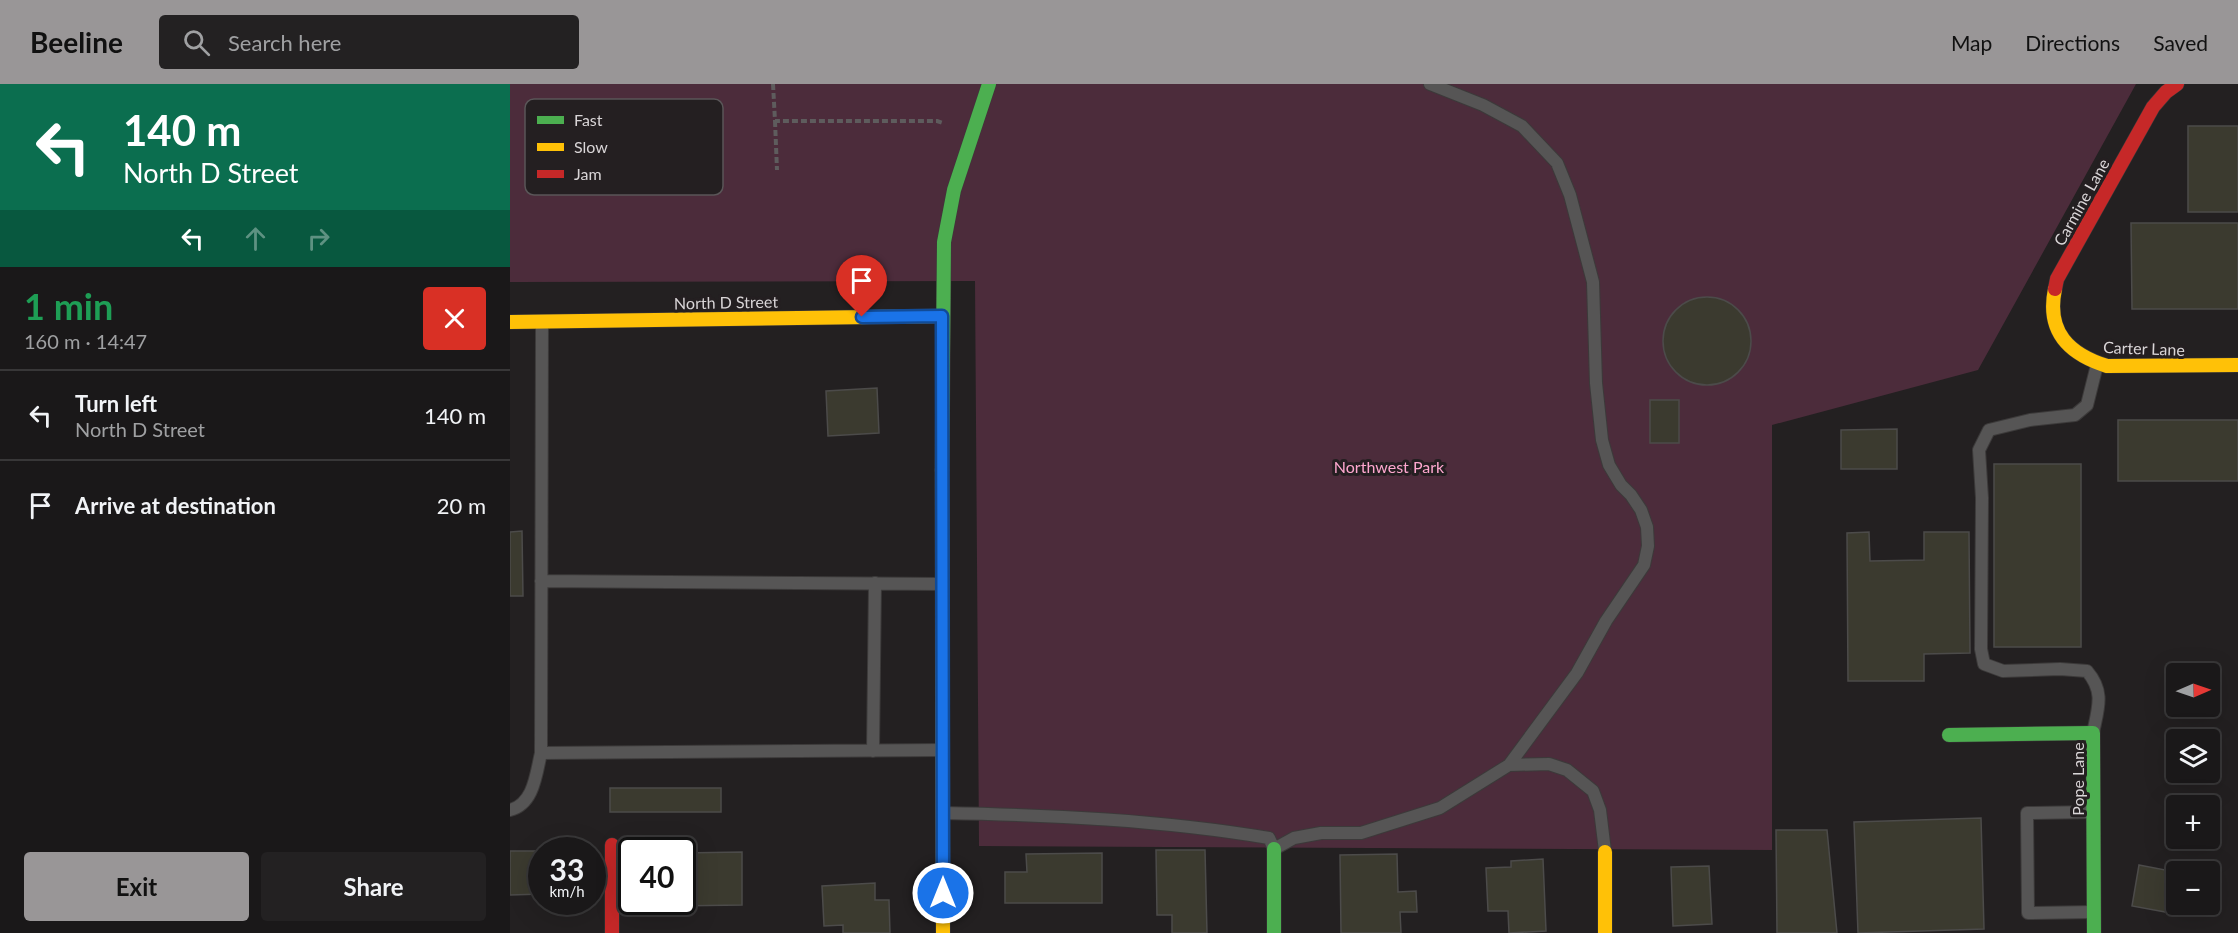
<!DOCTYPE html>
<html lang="en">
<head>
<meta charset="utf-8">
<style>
  body { margin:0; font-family:Lato,sans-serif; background:#232122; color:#f1f3f6; height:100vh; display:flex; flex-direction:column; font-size:22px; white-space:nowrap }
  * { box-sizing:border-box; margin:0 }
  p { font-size:20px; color:#9fa0a2 }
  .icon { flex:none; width:33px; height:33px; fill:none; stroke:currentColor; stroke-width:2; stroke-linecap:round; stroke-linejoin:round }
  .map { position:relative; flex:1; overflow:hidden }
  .side { display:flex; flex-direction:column; background:#1a1819; width:510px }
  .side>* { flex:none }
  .hud { background:#0b6e4f; color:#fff; overflow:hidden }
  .needle { width:39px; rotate:88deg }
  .controls { position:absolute; left:1656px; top:579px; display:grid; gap:12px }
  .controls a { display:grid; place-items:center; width:54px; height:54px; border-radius:6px; background:#1a1819; box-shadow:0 6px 24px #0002,0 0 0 2px #383738; font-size:30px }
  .speed { position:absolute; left:18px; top:753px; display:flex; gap:12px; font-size:30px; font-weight:700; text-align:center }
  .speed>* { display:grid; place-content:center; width:78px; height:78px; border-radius:50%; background:#1a1819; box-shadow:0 6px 24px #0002,0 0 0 2px #383738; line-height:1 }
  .speed small { font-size:15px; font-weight:400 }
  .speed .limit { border:3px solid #111; border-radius:9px; background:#fff; color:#111 }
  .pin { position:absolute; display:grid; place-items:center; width:51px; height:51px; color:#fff; margin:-62px -26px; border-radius:50% 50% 50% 0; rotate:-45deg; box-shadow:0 0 6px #0007 }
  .pin .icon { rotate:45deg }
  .me { position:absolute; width:66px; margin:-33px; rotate:0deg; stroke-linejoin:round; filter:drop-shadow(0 0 4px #0008) }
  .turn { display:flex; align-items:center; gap:21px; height:126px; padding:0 24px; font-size:27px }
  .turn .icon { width:78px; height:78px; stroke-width:2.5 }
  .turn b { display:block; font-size:42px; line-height:51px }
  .lanes { display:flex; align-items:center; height:57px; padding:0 24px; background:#0003; justify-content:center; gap:30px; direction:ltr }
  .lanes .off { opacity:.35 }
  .round { display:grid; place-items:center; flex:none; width:63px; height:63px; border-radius:6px; background:#232122 }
  .summary { display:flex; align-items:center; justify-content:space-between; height:102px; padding:0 24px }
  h1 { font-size:36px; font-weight:700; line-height:45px; color:#1e9e55 }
  .action { display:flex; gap:12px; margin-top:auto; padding:12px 24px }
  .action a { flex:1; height:69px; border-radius:6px; background:#999697; color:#111; font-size:24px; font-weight:700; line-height:69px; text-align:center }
  .action a+a { background:#232122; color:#f1f3f6 }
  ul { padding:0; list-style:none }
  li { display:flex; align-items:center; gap:18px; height:90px; padding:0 24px; border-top:2px solid #383738 }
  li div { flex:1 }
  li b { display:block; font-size:22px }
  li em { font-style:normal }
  header { display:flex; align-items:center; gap:36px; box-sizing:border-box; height:84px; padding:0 30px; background:#999697; color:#111 }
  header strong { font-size:28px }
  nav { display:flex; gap:33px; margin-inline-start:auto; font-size:21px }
  .search { width:420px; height:54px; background:#232122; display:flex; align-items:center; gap:15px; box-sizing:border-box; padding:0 21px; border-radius:6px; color:#9fa0a2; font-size:22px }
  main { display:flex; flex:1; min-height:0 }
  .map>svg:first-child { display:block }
  .green { fill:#4c2c3b }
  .building { fill:#3b3a2f; stroke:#4c4b4a; stroke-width:1.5 }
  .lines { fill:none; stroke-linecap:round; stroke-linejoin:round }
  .lane-casing { stroke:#3c3a3a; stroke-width:14 }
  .fast-casing { stroke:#3c3a3a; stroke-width:15 }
  .slow-casing { stroke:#3c3a3a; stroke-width:15 }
  .jam-casing { stroke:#3c3a3a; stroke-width:15 }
  .path { stroke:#5e5c5d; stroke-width:4; stroke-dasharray:6 3; stroke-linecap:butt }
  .lane { stroke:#565555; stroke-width:12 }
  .fast { stroke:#4caf50; stroke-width:14 }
  .slow { stroke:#ffc107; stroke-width:14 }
  .jam { stroke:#c62828; stroke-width:14 }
  .route-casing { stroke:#114b97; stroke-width:15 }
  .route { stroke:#1a73e8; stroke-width:10 }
  .labels { text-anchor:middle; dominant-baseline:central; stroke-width:6; stroke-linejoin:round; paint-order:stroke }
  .street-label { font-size:16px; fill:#d9d5d7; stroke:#241f21 }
  .park-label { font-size:16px; fill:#fea7cf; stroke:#241f21 }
  .key { fill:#241f21; stroke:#5a5658; stroke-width:1.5 }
  .key-label { font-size:16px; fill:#d9d5d7 }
</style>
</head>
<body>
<header>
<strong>Beeline</strong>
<div class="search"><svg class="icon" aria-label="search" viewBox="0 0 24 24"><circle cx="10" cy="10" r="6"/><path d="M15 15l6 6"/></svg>Search here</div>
<nav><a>Map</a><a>Directions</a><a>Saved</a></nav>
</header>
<main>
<section class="side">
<div class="hud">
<div class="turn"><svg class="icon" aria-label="left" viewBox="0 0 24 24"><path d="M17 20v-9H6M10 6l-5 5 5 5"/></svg><div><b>140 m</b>North D Street</div></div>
<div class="lanes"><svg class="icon" aria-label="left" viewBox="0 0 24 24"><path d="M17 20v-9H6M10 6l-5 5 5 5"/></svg><svg class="icon off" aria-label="ahead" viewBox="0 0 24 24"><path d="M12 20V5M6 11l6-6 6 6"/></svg><svg class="icon off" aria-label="right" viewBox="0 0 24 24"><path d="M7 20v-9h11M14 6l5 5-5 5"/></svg></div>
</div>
<div class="summary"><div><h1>1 min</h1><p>160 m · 14:47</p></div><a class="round" style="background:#d93025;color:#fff"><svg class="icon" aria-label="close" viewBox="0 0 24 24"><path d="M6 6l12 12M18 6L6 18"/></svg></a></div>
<ul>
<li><svg class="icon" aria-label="left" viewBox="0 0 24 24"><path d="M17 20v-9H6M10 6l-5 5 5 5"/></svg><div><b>Turn left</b><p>North D Street</p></div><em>140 m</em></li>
<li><svg class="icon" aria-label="arrive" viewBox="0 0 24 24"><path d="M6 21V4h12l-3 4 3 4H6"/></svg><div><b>Arrive at destination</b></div><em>20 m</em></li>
</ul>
<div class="action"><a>Exit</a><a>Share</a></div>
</section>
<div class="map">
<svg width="1728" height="849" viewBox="0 0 1728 849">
  <rect width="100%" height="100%" fill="#232021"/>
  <path class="green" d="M 0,0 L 1626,0 L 1468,286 L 1262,341 L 1262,766 L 469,762 L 465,197 L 0,198 Z"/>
  <path class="building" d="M 1678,42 L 1728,42 L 1728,128 L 1678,128 Z
    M 1621,139 L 1728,139 L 1728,225 L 1622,225 Z
    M1153 257a44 44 0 1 1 88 0a44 44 0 1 1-88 0Z
    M 367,304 L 369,349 L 318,352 L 316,307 Z
    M 1140,316 L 1169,316 L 1169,359 L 1140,359 Z
    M 1608,336 L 1728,336 L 1728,397 L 1608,397 Z
    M 1387,345 L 1387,385 L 1331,385 L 1331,346 Z
    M 1484,380 L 1571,380 L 1571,563 L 1484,563 Z
    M 12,447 L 13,512 L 0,512 L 0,448 Z
    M 1359,448 L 1360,477 L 1414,476 L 1414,448 L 1459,448 L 1460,569 L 1414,570 L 1414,597 L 1338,597 L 1337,449 Z
    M 100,704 L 211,704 L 211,728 L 100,728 Z
    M 1471,734 L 1474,845 L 1348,849 L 1344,738 Z
    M 1266,746 L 1317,746 L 1327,849 L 1267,849 Z
    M 646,766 L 695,766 L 697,849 L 662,849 L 662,831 L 647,831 Z
    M 0,767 L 32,767 L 32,810 L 0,811 Z
    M 232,768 L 232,821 L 163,822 L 163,818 L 172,818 L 172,769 Z
    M 592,769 L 592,819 L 495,819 L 495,788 L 517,788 L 516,770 Z
    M 887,770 L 888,808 L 906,807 L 907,828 L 890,828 L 891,849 L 831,849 L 830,771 Z
    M 1033,775 L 1036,847 L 999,849 L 998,827 L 978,827 L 976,784 L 1001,783 L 1001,777 Z
    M 1629,781 L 1666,788 L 1661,829 L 1622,822 Z
    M 1199,782 L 1202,840 L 1163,842 L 1161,783 Z
    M 365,799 L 365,816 L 379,816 L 380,849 L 333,849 L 333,841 L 314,842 L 312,802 Z"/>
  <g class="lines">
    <defs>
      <path id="lane" d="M 920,0 L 973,21 L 1012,42 L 1047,79 L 1060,111 L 1083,198 L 1086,299 L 1092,356 L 1099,381 L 1111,401 L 1121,411 L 1131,426 L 1137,443 L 1138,462 L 1134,481 L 1096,537 L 1067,589 L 999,681
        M 32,238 L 31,669 L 432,666
        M 31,497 L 432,500
        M 1583,649 C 1588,624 1595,608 1577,587 L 1550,585 L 1493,587 L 1474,580 L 1471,565 L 1472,414 L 1469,366 L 1479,346 L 1520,336 L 1565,331 L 1577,321 L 1587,281
        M 363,667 L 365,499
        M 0,726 C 24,720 26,690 31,669
        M 1582,728 L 1517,729 L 1518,829 L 1583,828
        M 434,729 C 542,731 651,736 759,754 L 764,765 L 784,754 L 811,749 L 851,749 L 930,724 L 999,681 L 1039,680 L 1057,686 L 1083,707 L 1090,726 L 1095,767"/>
      <path id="fast" d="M 432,386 L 434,158 L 444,106 L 479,0
        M 1439,651 L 1583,649 L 1584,849
        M 764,765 L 764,849"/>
      <path id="slow" d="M 1545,205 C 1536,248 1559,270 1597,282 L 1728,281
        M 0,238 L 432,232
        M 432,386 L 433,849
        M 1095,768 L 1095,849"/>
      <path id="jam" d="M 1545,205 L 1547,195 L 1643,23 L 1656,8 L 1667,0
        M 102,761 L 102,849"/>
    </defs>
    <use href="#lane" class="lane-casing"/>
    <use href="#fast" class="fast-casing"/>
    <use href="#slow" class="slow-casing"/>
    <use href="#jam" class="jam-casing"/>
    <path class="path" d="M 263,0 L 265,37 L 427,37 L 433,39
      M 265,37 L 267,86"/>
    <use href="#lane" class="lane"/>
    <use href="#fast" class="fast"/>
    <use href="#slow" class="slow"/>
    <use href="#jam" class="jam"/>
  </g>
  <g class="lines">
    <defs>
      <path id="route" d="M 352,233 L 432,232 L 433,809"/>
    </defs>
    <use href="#route" class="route-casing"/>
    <use href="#route" class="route"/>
  </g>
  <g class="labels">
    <g class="street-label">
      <text transform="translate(1571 118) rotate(-61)">Carmine Lane</text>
      <text transform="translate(216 218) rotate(-1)">North D Street</text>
      <text transform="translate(1634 264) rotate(2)">Carter Lane</text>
      <text transform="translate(1567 695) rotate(-90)">Pope Lane</text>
    </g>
    <g class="park-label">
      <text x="879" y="382">Northwest Park</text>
    </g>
  </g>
  <rect x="15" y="15" width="198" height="96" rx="9" class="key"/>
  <rect x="27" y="32" width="27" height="8" fill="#4caf50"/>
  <rect x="27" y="59" width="27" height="8" fill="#ffc107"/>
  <rect x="27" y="86" width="27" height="8" fill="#c62828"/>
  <g class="key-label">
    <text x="64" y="42">Fast</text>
    <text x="64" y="69">Slow</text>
    <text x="64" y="96">Jam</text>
  </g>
</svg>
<div class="controls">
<a><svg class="needle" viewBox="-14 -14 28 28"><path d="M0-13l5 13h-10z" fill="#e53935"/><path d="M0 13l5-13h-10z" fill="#9fa0a2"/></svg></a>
<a><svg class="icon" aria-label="layers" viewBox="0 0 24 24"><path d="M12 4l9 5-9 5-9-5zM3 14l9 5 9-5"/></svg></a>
<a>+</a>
<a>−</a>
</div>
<div class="speed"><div>33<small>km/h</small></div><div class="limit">40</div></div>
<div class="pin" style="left:352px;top:233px;background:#d93025"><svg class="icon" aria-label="arrive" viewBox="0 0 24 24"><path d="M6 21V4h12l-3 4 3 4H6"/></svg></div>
<svg class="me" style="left:433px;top:809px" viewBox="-20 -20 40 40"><circle r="17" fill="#1a73e8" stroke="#fff" stroke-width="3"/><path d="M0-11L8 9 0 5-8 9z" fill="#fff"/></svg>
</div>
</main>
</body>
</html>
